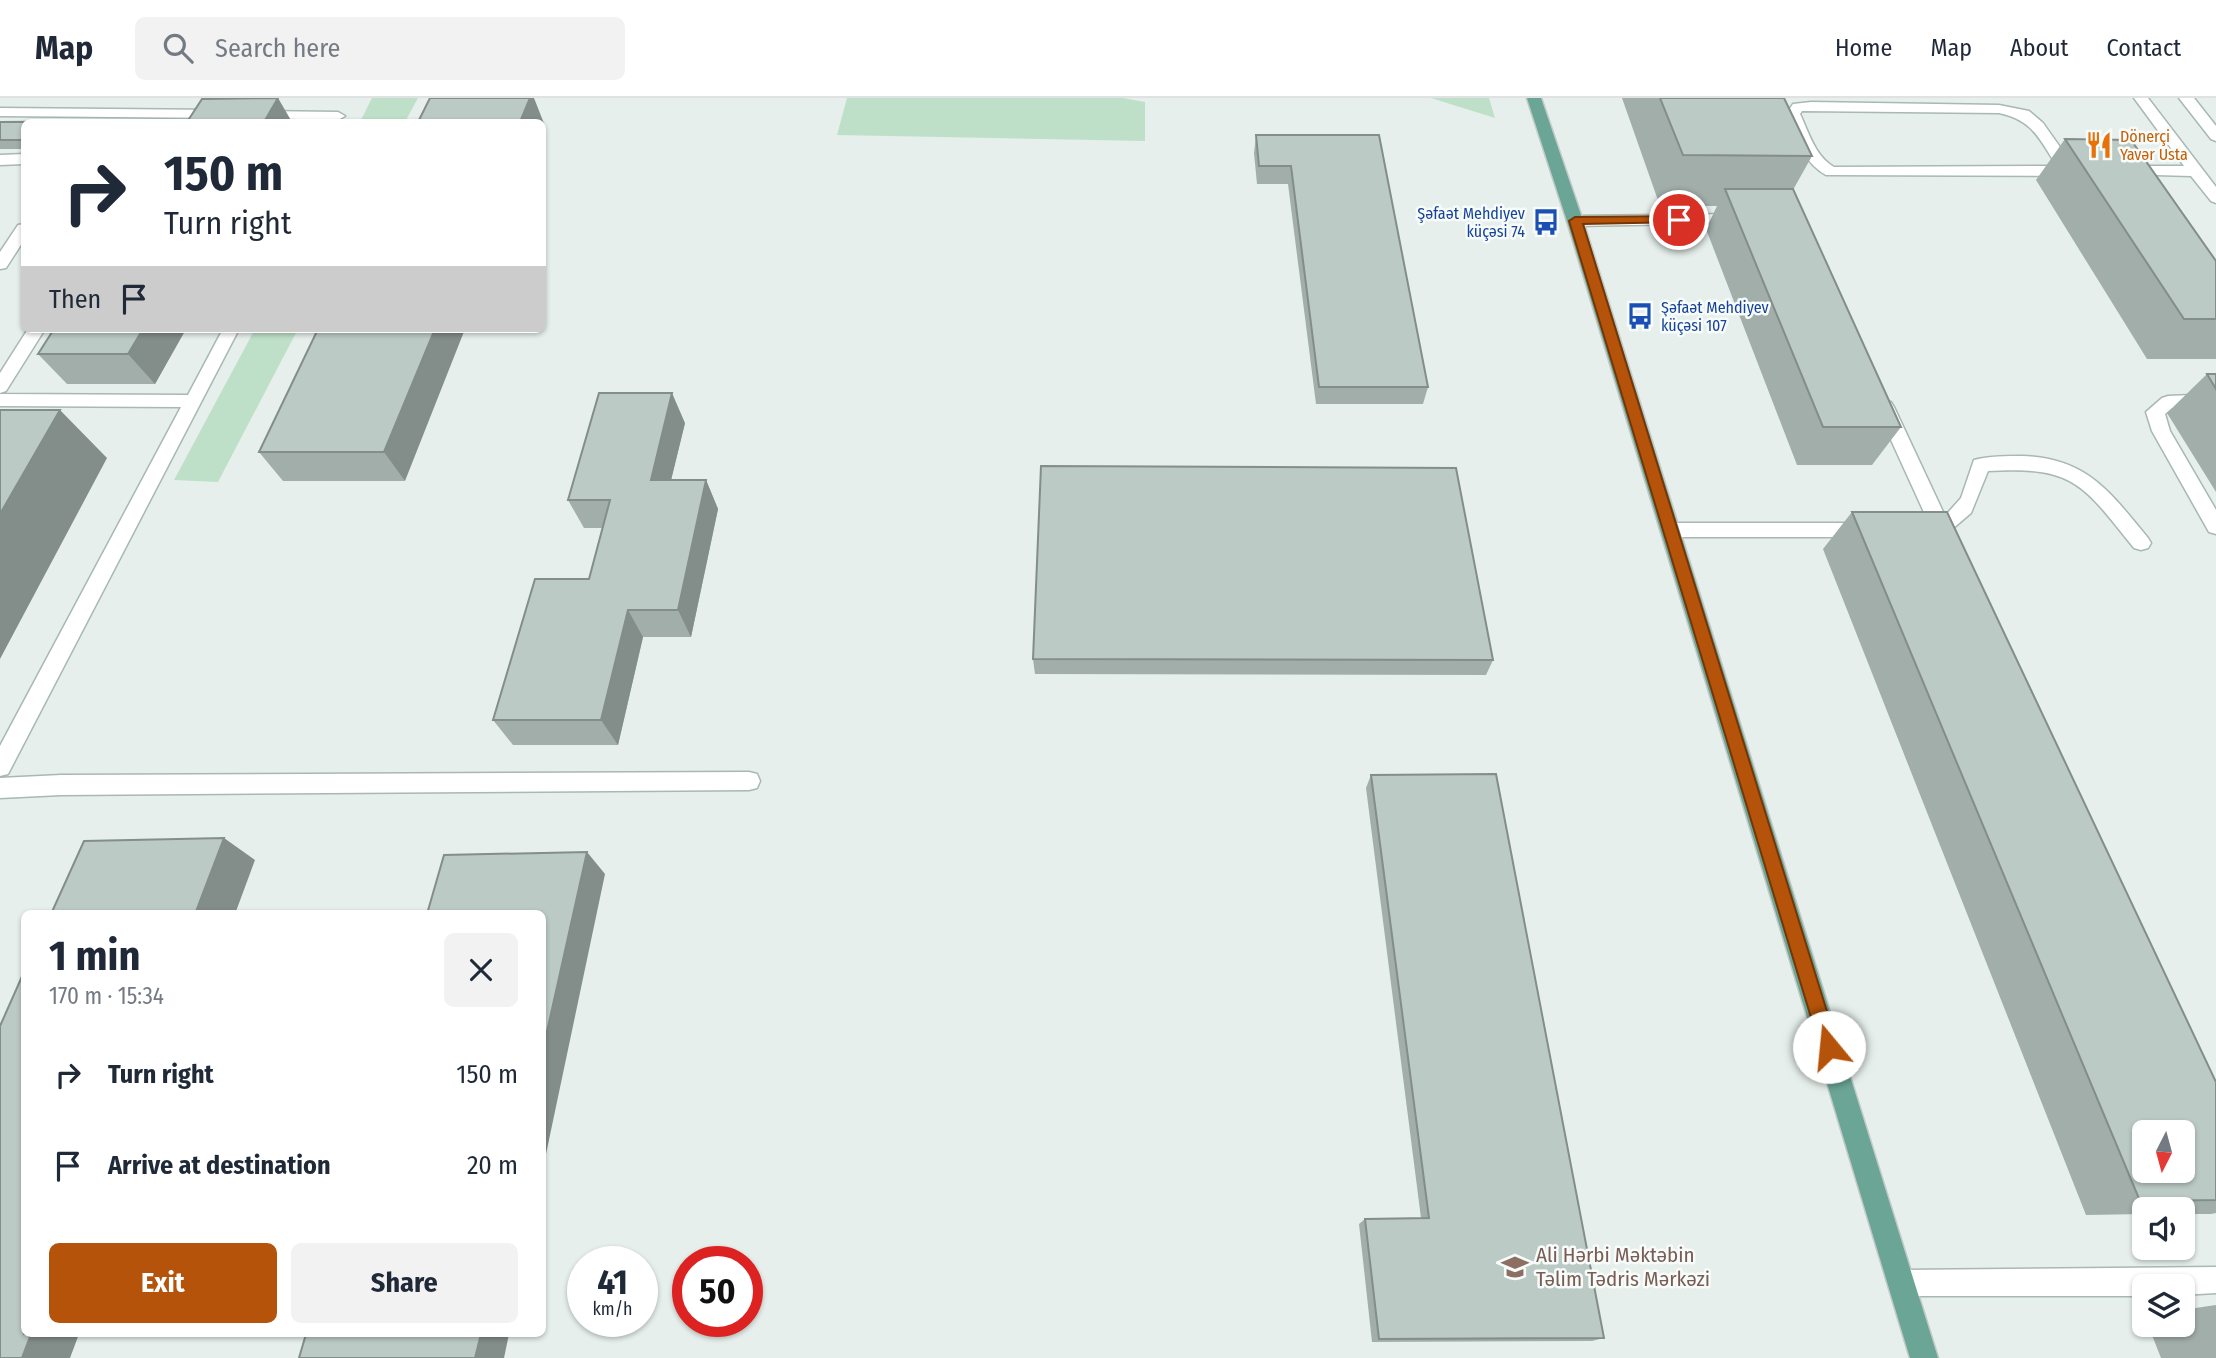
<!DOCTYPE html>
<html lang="en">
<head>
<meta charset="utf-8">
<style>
  body { margin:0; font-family:"Fira Sans Condensed",sans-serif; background:#f2f2f3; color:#1f2937; height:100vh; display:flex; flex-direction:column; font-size:26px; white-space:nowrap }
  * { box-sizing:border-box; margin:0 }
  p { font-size:23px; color:#747a83 }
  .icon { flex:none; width:38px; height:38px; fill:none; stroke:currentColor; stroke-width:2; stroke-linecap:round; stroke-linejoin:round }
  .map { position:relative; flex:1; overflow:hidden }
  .sheet { position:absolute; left:21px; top:812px; width:525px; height:427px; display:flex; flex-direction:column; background:#fff; border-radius:10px; box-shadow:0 2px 5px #0004 }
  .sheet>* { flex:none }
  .banner { position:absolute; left:21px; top:21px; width:525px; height:214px; border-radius:10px; box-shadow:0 2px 5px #0004; background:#fff; color:#1f2937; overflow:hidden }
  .needle { width:46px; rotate:186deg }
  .controls { position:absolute; left:2132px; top:1022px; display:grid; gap:14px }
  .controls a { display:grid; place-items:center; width:63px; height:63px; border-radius:10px; background:#fff; box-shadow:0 2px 5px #0004; font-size:35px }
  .speed { position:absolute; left:567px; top:1148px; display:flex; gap:14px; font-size:35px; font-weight:700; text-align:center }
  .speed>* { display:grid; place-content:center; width:91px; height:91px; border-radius:50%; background:#fff; box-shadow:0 2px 5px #0004; line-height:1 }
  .speed small { font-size:18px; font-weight:400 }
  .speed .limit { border:10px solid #d22; background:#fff; color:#111 }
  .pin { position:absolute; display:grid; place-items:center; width:60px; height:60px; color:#fff; margin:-30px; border:4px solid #fff; border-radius:50%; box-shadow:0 2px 7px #0007 }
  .me { position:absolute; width:77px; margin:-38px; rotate:343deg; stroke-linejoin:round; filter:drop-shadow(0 0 5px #0008) }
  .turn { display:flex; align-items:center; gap:24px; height:147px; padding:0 28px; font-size:32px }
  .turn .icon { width:91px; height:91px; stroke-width:2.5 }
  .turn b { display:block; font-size:49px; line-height:60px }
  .then { display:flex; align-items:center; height:66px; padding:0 28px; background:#0003; gap:14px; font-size:26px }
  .round { display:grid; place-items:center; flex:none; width:74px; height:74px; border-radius:10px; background:#f2f2f3 }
  .headline { display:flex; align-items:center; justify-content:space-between; height:119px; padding:0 28px }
  h1 { font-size:42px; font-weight:700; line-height:52px }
  .button { display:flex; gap:14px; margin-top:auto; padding:14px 28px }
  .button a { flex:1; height:80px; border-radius:10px; background:#b45309; color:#fff; font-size:28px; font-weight:700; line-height:80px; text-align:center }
  .button a+a { background:#f2f2f3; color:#1f2937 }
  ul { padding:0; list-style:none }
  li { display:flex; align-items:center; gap:21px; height:91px; padding:0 28px }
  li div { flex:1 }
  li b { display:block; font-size:26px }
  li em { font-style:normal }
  header { display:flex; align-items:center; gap:42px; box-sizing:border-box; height:98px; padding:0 35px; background:#fff; border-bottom:2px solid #e0e1e3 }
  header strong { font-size:33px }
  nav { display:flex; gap:38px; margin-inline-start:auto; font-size:24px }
  .search { width:490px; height:63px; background:#f2f2f3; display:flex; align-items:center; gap:18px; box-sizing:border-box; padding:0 24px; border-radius:10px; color:#747a83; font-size:26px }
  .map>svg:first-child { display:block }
  .green { fill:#bfe0c8 }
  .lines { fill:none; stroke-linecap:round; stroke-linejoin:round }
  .minor-casing { stroke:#a8b8b2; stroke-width:3 }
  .major-casing { stroke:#c2cac8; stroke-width:3 }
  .minor { fill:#fff; fill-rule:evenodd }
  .major { fill:#6aa596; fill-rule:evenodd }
  .wall { fill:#a1aea9 }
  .shaded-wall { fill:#838d89 }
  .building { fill:#bbcac4; stroke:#838d89; stroke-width:2; fill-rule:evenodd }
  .route { fill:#b45309; stroke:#753606; stroke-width:2 }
  .labels { text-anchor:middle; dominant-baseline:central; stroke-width:5; stroke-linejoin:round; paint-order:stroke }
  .far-food-label { font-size:16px; fill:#c56008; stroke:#f7fbf9; text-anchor:start }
  .far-transit-label { font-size:16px; fill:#164399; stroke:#f7fbf9; text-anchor:end }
  .near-education-label { font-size:21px; fill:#785e54; stroke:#f7fbf9; text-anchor:start }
</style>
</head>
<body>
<header>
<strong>Map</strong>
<div class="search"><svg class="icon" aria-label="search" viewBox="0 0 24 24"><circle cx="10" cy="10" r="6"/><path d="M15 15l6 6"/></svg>Search here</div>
<nav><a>Home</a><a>Map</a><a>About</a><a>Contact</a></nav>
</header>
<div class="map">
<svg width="2216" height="1260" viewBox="0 0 2216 1260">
  <rect width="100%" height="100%" fill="#e6efeb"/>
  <path class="green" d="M 372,0 L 418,0 L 405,24 L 360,24 Z
    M 847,0 L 1123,0 L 1145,4 L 1145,43 L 837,37 Z
    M 1431,0 L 1489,0 L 1495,20 Z
    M 255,231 L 298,231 L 218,384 L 174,382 Z"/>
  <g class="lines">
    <defs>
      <path id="minor" d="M 2134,0 L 2148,0 L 2216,89 L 2216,105 L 2211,103 L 2191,78 L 2120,76 L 2117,73 L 2120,70 L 2125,68 L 2184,68 Z
        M 2179,0 L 2194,0 L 2216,28 L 2216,43 L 2211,41 Z
        M 1811,4 L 1999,7 L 2029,13 L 2043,25 L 2077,73 L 2069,78 L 1826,77 C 1803,64 1795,39 1786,16 L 1793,6 ZM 1802,13 L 1999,15 C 2033,22 2039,41 2057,68 L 1834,69 C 1815,58 1809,35 1800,16 Z
        M 0,10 L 221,12 L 228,16 L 221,20 L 0,18 Z
        M 260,13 L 338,14 L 345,18 L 338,22 L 255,20 L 253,17 L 255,14 Z
        M 24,56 L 24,66 L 0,67 L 0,57 Z
        M 1737,116 L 1743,117 L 1745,121 L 1743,125 L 1575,128 L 1567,123 L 1575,118 Z
        M 24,126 L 24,142 L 6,170 L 0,171 L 0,154 L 18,127 Z
        M 28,231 L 45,231 L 6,293 L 0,295 L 0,275 Z
        M 223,231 L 239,231 L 8,676 L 0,678 L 0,648 L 181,309 L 0,308 L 0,296 L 188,297 Z
        M 2216,296 L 2216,308 L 2172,310 L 2165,316 L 2170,333 L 2216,412 L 2216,436 L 2209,434 L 2152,333 L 2146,314 L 2162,300 L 2168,298 Z
        M 1885,303 L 1891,304 L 1894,309 L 1945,418 L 1961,400 L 1974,362 C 1988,358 2006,358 2022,358 C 2087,360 2110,394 2148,440 L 2151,445 L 2148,450 L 2141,452 L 2134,450 C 2082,386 2075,368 1988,373 L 1971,415 L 1951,432 L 1955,439 L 1952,444 L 1945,446 L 1938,444 L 1935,437 L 1920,436 L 1918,431 L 1920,426 L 1928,423 L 1876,309 L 1879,304 Z
        M 1670,425 L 1867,425 L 1874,427 L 1876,432 L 1874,437 L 1867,439 L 1670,439 L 1663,437 L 1661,432 L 1663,427 Z
        M 749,674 L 757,676 L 760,683 L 757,690 L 749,692 L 61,697 L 0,700 L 0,680 L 61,677 Z
        M 2216,1169 L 2216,1195 L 2182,1197 L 2182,1188 L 2144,1188 L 2144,1198 L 1902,1198 L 1893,1194 L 1889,1185 L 1893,1176 L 1902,1172 Z"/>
      <path id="major" d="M 1527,0 L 1541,0 L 1583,123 L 1938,1260 L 1910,1260 L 1567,123 Z"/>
    </defs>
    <use href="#minor" class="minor-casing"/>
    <use href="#major" class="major-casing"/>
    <use href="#minor" class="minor"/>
    <use href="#major" class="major"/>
  </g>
  <path class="wall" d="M 1622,0 L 1784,0 L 1812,58 L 1793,92 L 1901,329 L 1872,367 L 1797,367 L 1706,131 L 1717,108 L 1660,108 Z
    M 0,24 L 24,24 L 24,51 L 0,51 Z
    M 1256,37 L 1379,37 L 1428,289 L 1423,306 L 1316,306 L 1288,86 L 1257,86 L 1254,55 Z
    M 2065,41 L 2216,163 L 2216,261 L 2147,261 L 2036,82 Z
    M 186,231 L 155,286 L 67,286 L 38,256 Z
    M 318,231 L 405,383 L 283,383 L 259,354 Z
    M 2207,276 L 2216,276 L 2216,394 L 2167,315 Z
    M 685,325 L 671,382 L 706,382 L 718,411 L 691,539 L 643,539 L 618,647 L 513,647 L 493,622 L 589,481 L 603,430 L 584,430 L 568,402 Z
    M 1852,414 L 2216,1102 L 2216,1115 L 2211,1116 L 2182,1116 L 2182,1111 L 2144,1111 L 2144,1116 L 2086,1117 L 1823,451 Z
    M 1033,561 L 1493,562 L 1486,577 L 1035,576 Z
    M 1371,677 L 1604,1240 L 1592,1243 L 1372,1244 L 1359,1126 L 1365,1121 L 1421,1120 L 1366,690 Z
    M 2216,1207 L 2216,1260 L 2161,1260 L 2148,1227 L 2182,1227 L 2182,1212 Z"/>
  <path class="shaded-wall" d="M 278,0 L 292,24 L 264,24 Z
    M 530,0 L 534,0 L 545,28 L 542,34 L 542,24 L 520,24 Z
    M 143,231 L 186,231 L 155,286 L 128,256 Z
    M 435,231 L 465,231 L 405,383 L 384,354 Z
    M 672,295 L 685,325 L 664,411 L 651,382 Z
    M 60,312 L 107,360 L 0,561 L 0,416 Z
    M 706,382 L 718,411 L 691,539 L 678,512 Z
    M 628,512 L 643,539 L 618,647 L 601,622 Z
    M 224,740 L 255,762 L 235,816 L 195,816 Z
    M 587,754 L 605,776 L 542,1075 L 542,956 Z
    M 31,1236 L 79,1236 L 70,1260 L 22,1260 Z
    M 481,1236 L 509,1236 L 504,1260 L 475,1260 Z"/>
  <path class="building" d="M 278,0 L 264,24 L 187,24 L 202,1 Z
    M 430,0 L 530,0 L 520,24 L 418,24 Z
    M 1660,0 L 1784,0 L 1812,58 L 1683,57 Z
    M 138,23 L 137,24 L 24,24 L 24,42 L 0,42 L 0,24 Z
    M 1256,37 L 1379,37 L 1428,289 L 1319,289 L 1291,68 L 1259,68 Z
    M 2065,41 L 2131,42 L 2216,163 L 2216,221 L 2184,221 Z
    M 1725,91 L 1793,91 L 1901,329 L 1823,329 Z
    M 54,231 L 143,231 L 128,256 L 38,256 Z
    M 318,231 L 435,231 L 384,354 L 259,354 Z
    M 2207,276 L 2216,276 L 2216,291 Z
    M 599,295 L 672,295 L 651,382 L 706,382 L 678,512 L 628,512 L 601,622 L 493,622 L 535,481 L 589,481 L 610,402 L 568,402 Z
    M 0,312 L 60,312 L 0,416 Z
    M 1041,368 L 1456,370 L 1493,562 L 1033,561 Z
    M 1852,414 L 1947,414 L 2216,984 L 2216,1102 L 2140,1103 ZM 2144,1034 L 2182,1034 L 2182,1073 L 2144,1073 Z
    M 1496,676 L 1604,1240 L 1379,1241 L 1365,1121 L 1429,1120 L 1371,677 Z
    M 224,740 L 195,816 L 51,816 L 84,743 Z
    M 587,754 L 542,956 L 542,816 L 427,816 L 444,757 Z
    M 24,874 L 24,1236 L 31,1236 L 22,1260 L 0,1260 L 0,928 Z
    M 306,1236 L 481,1236 L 475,1260 L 299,1260 Z"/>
  <path class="route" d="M 1679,118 L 1683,119 L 1683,124 L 1583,126 L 1838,949 L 1836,955 L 1829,958 L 1823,955 L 1820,949 L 1569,123 L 1575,119 Z"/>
  <defs>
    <symbol id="restaurant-bare" viewBox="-9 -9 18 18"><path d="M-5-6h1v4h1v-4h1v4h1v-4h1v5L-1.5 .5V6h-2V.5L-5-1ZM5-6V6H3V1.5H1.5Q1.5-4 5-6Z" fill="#e8710a" stroke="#f7fbf9" stroke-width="2.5" paint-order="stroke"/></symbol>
    <symbol id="bus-bare" viewBox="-9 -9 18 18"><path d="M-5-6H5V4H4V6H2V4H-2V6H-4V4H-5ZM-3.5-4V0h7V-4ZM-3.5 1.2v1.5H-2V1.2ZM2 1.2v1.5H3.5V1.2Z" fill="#1a4fb4" stroke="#f7fbf9" stroke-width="2.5" paint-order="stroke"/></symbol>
    <symbol id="university-bare" viewBox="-9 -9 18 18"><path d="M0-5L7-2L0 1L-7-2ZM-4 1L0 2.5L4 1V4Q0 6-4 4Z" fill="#8d6e63" stroke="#f7fbf9" stroke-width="2.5" paint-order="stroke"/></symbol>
  </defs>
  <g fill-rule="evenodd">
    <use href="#restaurant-bare" x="2080" y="28" width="38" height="38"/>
    <use href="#bus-bare" x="1527" y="105" width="38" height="38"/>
    <use href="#bus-bare" x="1621" y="199" width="38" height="38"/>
    <use href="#university-bare" x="1496" y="1150" width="38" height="38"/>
  </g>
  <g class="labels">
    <g class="far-food-label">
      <text x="2120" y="38">Dönerçi<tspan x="2120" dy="18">Yavər Usta</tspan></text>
    </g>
    <g class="far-transit-label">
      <text x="1525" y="115">Şəfaət Mehdiyev<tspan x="1525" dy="18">küçəsi 74</tspan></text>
      <text x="1661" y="209" text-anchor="start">Şəfaət Mehdiyev<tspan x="1661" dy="18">küçəsi 107</tspan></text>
    </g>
    <g class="near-education-label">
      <text x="1536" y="1157">Ali Hərbi Məktəbin<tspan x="1536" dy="24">Təlim Tədris Mərkəzi</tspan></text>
    </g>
  </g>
</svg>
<div class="controls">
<a><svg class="needle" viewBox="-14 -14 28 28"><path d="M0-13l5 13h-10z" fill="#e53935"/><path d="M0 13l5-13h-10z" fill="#747a83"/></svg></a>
<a><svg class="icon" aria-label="sound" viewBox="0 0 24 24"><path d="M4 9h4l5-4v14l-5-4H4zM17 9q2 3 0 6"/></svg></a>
<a><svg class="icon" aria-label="layers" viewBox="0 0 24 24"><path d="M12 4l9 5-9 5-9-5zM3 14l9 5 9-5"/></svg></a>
</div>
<div class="speed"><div>41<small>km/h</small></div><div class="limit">50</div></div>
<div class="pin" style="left:1679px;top:122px;background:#d93025"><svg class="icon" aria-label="arrive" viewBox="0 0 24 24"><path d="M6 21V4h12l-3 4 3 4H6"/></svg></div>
<svg class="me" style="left:1829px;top:949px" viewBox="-20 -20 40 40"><circle r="19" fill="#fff"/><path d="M0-13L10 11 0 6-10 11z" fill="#b45309"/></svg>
<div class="banner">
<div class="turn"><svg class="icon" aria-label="right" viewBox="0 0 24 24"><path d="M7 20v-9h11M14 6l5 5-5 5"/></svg><div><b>150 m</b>Turn right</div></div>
<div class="then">Then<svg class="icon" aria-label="arrive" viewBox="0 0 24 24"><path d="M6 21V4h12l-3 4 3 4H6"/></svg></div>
</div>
<section class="sheet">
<div class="headline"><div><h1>1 min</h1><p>170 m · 15:34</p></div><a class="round"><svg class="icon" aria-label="close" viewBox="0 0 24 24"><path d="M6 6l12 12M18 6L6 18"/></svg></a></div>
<ul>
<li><svg class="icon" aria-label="right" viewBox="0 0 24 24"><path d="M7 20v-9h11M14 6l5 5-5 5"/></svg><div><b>Turn right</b></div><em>150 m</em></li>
<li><svg class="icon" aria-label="arrive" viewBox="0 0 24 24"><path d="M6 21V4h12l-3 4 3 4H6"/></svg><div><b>Arrive at destination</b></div><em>20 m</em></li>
</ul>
<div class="button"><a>Exit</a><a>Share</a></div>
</section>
</div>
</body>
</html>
